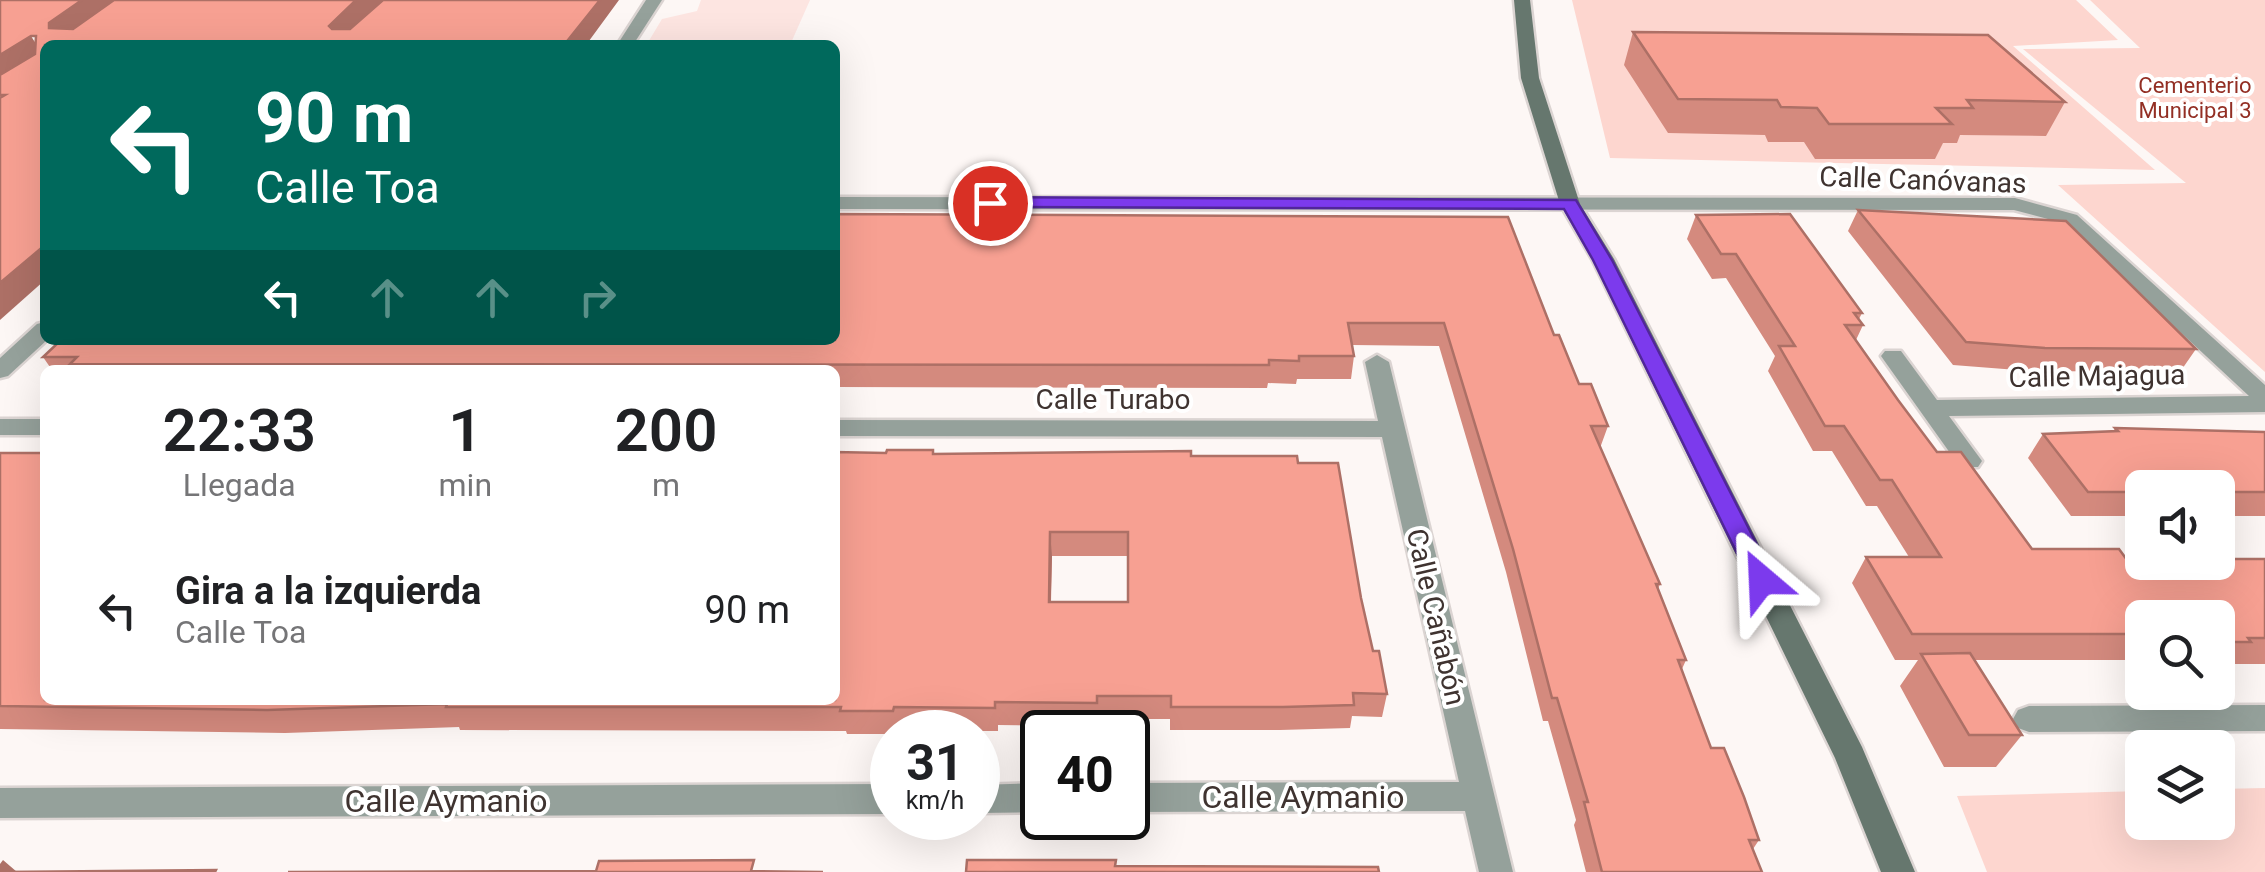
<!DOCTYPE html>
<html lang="es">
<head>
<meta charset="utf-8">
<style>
  body { margin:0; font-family:Roboto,sans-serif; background:#f2f2f2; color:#202124; height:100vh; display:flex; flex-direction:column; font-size:38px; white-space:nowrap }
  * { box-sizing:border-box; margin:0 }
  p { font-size:32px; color:#757577 }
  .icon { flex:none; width:55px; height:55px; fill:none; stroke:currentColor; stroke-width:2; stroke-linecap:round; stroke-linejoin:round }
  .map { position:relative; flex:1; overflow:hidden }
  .panel { position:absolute; left:40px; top:365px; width:800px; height:340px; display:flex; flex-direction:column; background:#fff; border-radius:15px; box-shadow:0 10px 40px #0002 }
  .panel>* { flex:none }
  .hud { position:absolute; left:40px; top:40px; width:800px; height:305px; border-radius:15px; box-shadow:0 10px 40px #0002; background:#00695c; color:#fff; overflow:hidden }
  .tools { position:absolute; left:2125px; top:470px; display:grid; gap:20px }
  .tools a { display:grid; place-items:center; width:110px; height:110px; border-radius:15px; background:#fff; box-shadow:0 10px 40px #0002; font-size:50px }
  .speed { position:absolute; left:870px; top:710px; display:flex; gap:20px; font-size:50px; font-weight:700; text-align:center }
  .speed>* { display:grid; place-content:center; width:130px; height:130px; border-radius:50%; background:#fff; box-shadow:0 10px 40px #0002; line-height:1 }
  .speed small { font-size:25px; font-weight:400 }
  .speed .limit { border:5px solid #111; border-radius:15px; background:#fff; color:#111 }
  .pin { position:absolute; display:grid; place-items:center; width:85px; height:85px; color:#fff; margin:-42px; border:5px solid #fff; border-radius:50%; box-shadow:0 2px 10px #0007 }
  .me { position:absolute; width:110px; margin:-55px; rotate:334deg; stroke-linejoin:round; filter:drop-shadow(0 0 8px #0008) }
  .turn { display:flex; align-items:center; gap:35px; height:210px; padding:0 50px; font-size:45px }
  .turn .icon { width:130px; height:130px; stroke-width:2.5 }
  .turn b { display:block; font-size:70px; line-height:85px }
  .lanes { display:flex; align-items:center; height:95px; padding:0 50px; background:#0003; justify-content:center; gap:50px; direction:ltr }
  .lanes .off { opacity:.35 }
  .eta { display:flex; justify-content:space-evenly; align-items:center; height:170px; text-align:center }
  .eta b { font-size:60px; font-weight:600; line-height:70px }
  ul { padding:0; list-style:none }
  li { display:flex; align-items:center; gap:30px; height:150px; padding:0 50px }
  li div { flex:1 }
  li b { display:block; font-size:38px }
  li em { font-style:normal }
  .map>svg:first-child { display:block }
  .built { fill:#fde5e1 }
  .green { fill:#fdd6cf }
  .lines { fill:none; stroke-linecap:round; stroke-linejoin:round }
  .street-casing { stroke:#dbd4d2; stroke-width:5 }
  .secondary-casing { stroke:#dbd4d2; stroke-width:5 }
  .street { fill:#95a19b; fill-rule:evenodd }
  .secondary { fill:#66776e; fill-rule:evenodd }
  .wall { fill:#d48a7e; fill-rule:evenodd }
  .shaded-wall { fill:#ad7066 }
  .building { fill:#f7a092; stroke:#ad7066; stroke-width:2.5; fill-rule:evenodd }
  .route { fill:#7c3aed; stroke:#51269a; stroke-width:2.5 }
  .labels { text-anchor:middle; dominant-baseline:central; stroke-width:8; stroke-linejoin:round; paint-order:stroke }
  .far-park-label { font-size:22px; fill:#932f24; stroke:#fff }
  .street-label { font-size:28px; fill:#3f3330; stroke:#fff }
  .near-street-label { font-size:32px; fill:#3f3330; stroke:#fff }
</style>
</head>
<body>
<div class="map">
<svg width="2265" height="872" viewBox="0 0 2265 872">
  <rect width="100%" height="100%" fill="#fdf7f5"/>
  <path class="built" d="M 701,0 L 810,0 L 790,45 L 647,44 L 662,19 L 697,11 Z"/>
  <path class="green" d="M 1572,0 L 2076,0 L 2118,40 L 2013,46 L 2155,170 L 1610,158 Z
    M 2090,0 L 2265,0 L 2265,372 L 2058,185 L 2186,183 L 2023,49 L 2140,48 Z
    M 2265,788 L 2265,872 L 1987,872 L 1957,796 L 2142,791 L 2142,822 L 2218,822 L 2218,789 Z"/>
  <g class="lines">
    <defs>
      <path id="street" d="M 646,0 L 662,0 L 633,45 L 617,45 Z
        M 835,197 L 2015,198 L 2077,215 L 2265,385 L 2265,412 L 1949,416 L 1982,461 L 1978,467 L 1960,467 L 1881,356 L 1885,351 L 1901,351 L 1937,400 L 2249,396 L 2063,223 L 2014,210 L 835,209 Z
        M 45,322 L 47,340 L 8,376 L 0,378 L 0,358 L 37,324 Z
        M 1377,355 L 1389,362 L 1513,872 L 1479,872 L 1465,811 L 1128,812 L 1128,783 L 1459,782 L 1382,437 L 835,436 L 835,420 L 1378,421 L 1365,362 Z
        M 0,419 L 45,419 L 45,435 L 0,435 Z
        M 2265,705 L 2265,731 L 2029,732 L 2018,728 L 2013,719 L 2018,710 L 2029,706 Z
        M 1042,783 L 1042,812 L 978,813 L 978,785 Z
        M 892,784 L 892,814 L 0,818 L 0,788 Z"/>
      <path id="secondary" d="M 1514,0 L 1530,0 L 1539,78 L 1580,204 L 1614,259 L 1862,747 L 1915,872 L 1881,872 L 1835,758 L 1592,259 L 1560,204 L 1521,78 Z"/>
    </defs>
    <use href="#street" class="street-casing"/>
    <use href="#secondary" class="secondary-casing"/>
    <use href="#street" class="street"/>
    <use href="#secondary" class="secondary"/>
  </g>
  <path class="wall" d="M 1633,32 L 2065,102 L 2046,136 L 1960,135 L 1957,143 L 1943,143 L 1935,159 L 1815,159 L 1804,142 L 1768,142 L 1765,135 L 1668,133 L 1624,65 Z
    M 1858,210 L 2196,349 L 2180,372 L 2030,371 L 1953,365 L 1848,231 Z
    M 835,214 L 1554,335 L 1579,384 L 1608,426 L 1600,448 L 1660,584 L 1658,589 L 1686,660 L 1682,669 L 1711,748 L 1759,840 L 1753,849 L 1762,872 L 1586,872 L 1574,825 L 1576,820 L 1548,721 L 1543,721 L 1506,572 L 1439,346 L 1352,345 L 1354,356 L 1351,379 L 1297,379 L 1296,384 L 1268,383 L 1267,388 L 835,387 L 835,370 L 52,370 L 43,357 Z
    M 1696,215 L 1862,313 L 1859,319 L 1863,325 L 1856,340 L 1898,400 L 1937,452 L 2032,549 L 2130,564 L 2225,563 L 2228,559 L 2265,559 L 2265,664 L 2231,664 L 2227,668 L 2218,668 L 2218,618 L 2142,618 L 2142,667 L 2136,660 L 1974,660 L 2022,735 L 1996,767 L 1944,767 L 1900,686 L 1918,660 L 1895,660 L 1852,583 L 1866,557 L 1909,557 L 1877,506 L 1866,506 L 1832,451 L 1813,451 L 1768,371 L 1775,356 L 1726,278 L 1712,279 L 1687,239 Z
    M 2115,428 L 2265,432 L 2265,516 L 2218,516 L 2218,488 L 2142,488 L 2142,516 L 2071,516 L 2028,458 L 2043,434 L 2113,432 Z
    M 933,450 L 934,454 L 1191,456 L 1298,463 L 1361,598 L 1373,651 L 1387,694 L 1382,717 L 1352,716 L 1350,728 L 1280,730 L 1170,730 L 1170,719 L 1098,719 L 1097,726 L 998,725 L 998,731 L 899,731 L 898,732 L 892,732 L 892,734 L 847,734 L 846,731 L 460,730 L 459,727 L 285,733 L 0,729 L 0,453 L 45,700 L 835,700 L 886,453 ZM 1052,556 L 1128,556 L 1128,602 L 1051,602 Z"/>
  <path class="shaded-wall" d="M 82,0 L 120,0 L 61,42 L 49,28 L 49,23 Z
    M 356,0 L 383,0 L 337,45 L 329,26 Z
    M 600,0 L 619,0 L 586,45 L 564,45 Z
    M 31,36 L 43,55 L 0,83 L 0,55 Z
    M 45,245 L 45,280 L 0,320 L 0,283 Z
    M 1050,532 L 1052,556 L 1050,626 L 1049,602 Z
    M 3,860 L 17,872 L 0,872 L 0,864 Z"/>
  <path class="building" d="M 0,0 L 82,0 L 49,23 L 49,28 L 73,29 L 114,0 L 356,0 L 329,26 L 332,29 L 350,29 L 383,0 L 600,0 L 564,45 L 45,45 L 45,245 L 0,283 L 0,98 L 5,95 L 0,95 L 0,75 L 35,54 L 36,36 L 31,36 L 0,55 Z
    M 1633,32 L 1988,35 L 2065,102 L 1967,100 L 1973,108 L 1936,108 L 1952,124 L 1829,124 L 1817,108 L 1781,107 L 1777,100 L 1678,99 Z
    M 1858,210 L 2066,221 L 2196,349 L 2045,348 L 1966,342 Z
    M 835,214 L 1508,217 L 1554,335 L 1559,335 L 1579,384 L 1591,384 L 1608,426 L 1591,426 L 1660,584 L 1656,584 L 1686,660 L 1678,660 L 1711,748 L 1724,748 L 1744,797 L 1759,840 L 1749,840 L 1762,872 L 1602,872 L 1584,802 L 1588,802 L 1557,698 L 1552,698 L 1513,549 L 1444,323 L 1348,323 L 1354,356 L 1299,356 L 1299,361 L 1269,360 L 1269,365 L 70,364 L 77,357 L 43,357 L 61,340 L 835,340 Z
    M 1790,214 L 1862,313 L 1854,313 L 1863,325 L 1845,325 L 1898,400 L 1937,452 L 1961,452 L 2032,549 L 2119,549 L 2130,564 L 2232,563 L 2228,559 L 2265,559 L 2265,638 L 2248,638 L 2251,642 L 2218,642 L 2218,618 L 2142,618 L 2142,634 L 1912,634 L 1866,557 L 1941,557 L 1892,480 L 1880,480 L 1844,426 L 1825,426 L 1779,346 L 1795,346 L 1736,254 L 1721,254 L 1696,215 Z
    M 2115,428 L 2265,432 L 2265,492 L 2218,492 L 2218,488 L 2142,488 L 2142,492 L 2088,492 L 2043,434 L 2118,431 Z
    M 887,450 L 933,450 L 933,454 L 1191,451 L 1191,456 L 1297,456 L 1298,463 L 1338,463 L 1361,598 L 1373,651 L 1379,651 L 1387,694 L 1353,693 L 1354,705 L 1283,707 L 1171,707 L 1171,696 L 1097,696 L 1097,703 L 995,702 L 995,708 L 894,707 L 893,711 L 840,711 L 841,707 L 446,707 L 447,704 L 267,710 L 0,706 L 0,453 L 45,453 L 45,700 L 835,700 L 835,452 L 886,453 ZM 1050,532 L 1128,532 L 1128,602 L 1049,602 Z
    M 1970,653 L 2022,735 L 1969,735 L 1921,654 Z
    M 754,860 L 751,871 L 823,872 L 288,872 L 596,871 L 599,861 Z
    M 967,860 L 1116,860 L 1115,866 L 1378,867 L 1379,872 L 966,872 Z
    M 216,870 L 215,872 L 0,872 Z"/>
  <path class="route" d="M 990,197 L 1576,200 L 1612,260 L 1775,580 L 1771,586 L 1753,586 L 1593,260 L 1564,209 L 984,207 L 984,199 Z"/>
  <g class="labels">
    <g class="far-park-label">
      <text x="2195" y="85">Cementerio<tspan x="2195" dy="25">Municipal 3</tspan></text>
    </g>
    <g class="street-label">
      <text transform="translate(1923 180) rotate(2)">Calle Canóvanas</text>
      <text transform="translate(2097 376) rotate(-1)">Calle Majagua</text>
      <text x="1113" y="399">Calle Turabo</text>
      <text transform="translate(1436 617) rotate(77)">Calle Cañabón</text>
    </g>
    <g class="near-street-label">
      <text x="1303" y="797">Calle Aymanio</text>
      <text x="446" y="801">Calle Aymanio</text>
    </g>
  </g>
</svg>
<div class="tools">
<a><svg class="icon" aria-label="sound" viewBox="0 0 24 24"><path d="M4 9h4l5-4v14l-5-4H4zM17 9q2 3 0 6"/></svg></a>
<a><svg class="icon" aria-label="search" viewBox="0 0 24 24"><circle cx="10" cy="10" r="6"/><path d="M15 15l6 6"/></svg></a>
<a><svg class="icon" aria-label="layers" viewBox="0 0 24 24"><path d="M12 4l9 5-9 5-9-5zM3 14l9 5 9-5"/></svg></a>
</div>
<div class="speed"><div>31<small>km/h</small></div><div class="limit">40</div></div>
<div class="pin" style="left:990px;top:203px;background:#d93025"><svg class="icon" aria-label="arrive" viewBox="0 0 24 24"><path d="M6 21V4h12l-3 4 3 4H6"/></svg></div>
<svg class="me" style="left:1762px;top:580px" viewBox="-20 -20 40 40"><path d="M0-17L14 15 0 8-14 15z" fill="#7c3aed" stroke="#fff" stroke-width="4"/></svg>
<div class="hud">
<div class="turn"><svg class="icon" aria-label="left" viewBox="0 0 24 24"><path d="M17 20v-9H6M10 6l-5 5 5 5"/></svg><div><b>90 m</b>Calle Toa</div></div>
<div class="lanes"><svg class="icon" aria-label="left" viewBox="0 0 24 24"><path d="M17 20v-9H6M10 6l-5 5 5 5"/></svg><svg class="icon off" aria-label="ahead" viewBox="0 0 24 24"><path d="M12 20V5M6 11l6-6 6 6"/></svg><svg class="icon off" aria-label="ahead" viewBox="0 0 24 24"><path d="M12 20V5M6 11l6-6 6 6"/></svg><svg class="icon off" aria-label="right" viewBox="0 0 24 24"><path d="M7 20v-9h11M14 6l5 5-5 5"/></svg></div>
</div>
<section class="panel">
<div class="eta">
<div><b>22:33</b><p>Llegada</p></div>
<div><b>1</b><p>min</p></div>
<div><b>200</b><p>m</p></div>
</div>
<ul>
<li><svg class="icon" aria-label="left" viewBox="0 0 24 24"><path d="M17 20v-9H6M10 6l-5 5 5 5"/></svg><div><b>Gira a la izquierda</b><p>Calle Toa</p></div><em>90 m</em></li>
</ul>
</section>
</div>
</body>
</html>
